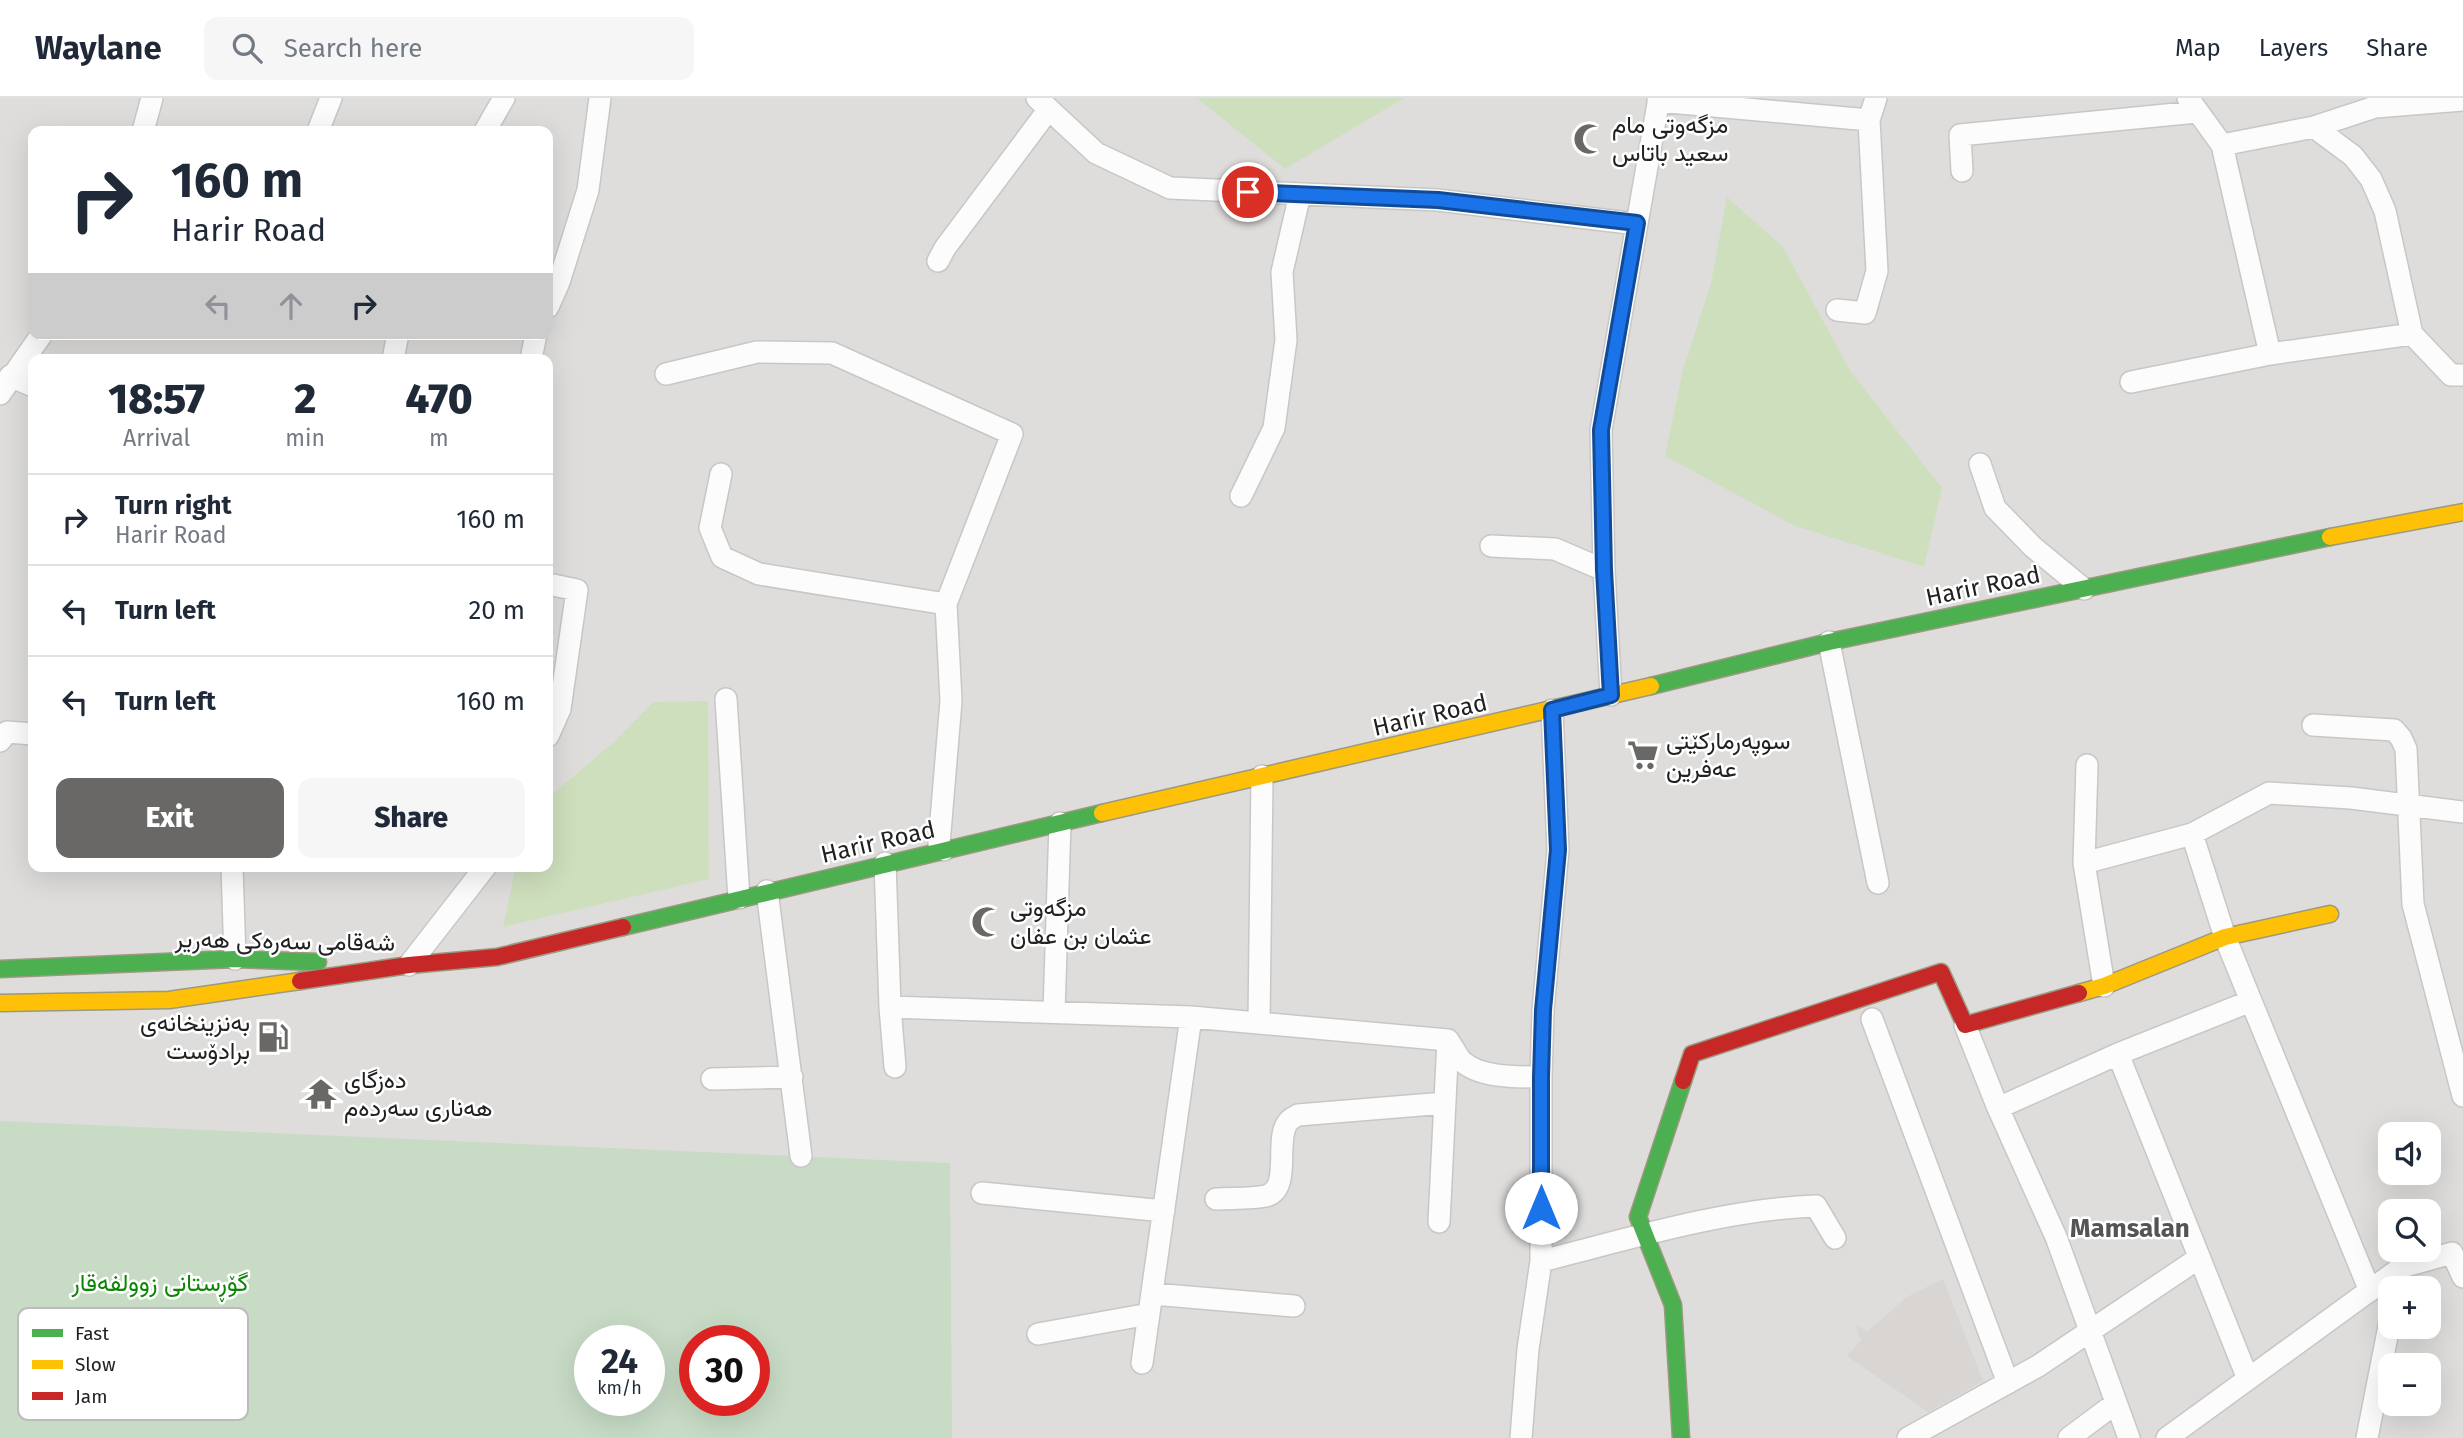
<!DOCTYPE html>
<html lang="en">
<head>
<meta charset="utf-8">
<style>
  body { margin:0; font-family:"Fira Sans",Vazirmatn,sans-serif; background:#f6f6f7; color:#1f2937; height:100vh; display:flex; flex-direction:column; font-size:26px; white-space:nowrap }
  * { box-sizing:border-box; margin:0 }
  p { font-size:23px; color:#747a83 }
  .icon { flex:none; width:38px; height:38px; fill:none; stroke:currentColor; stroke-width:2; stroke-linecap:round; stroke-linejoin:round }
  .map { position:relative; flex:1; overflow:hidden }
  .details { position:absolute; left:28px; top:256px; width:525px; height:518px; display:flex; flex-direction:column; background:#fff; border-radius:14px; box-shadow:0 7px 28px #0002 }
  .details>* { flex:none }
  .top-card { position:absolute; left:28px; top:28px; width:525px; height:214px; border-radius:14px; box-shadow:0 7px 28px #0002; background:#fff; color:#1f2937; overflow:hidden }
  .tools { position:absolute; left:2378px; top:1024px; display:grid; gap:14px }
  .tools a { display:grid; place-items:center; width:63px; height:63px; border-radius:14px; background:#fff; box-shadow:0 7px 28px #0002; font-size:35px }
  .speed { position:absolute; left:574px; top:1227px; display:flex; gap:14px; font-size:35px; font-weight:700; text-align:center }
  .speed>* { display:grid; place-content:center; width:91px; height:91px; border-radius:50%; background:#fff; box-shadow:0 7px 28px #0002; line-height:1 }
  .speed small { font-size:18px; font-weight:400 }
  .speed .limit { border:10px solid #d22; background:#fff; color:#111 }
  .pin { position:absolute; display:grid; place-items:center; width:60px; height:60px; color:#fff; margin:-30px; border:4px solid #fff; border-radius:50%; box-shadow:0 2px 7px #0007 }
  .me { position:absolute; width:77px; margin:-38px; rotate:0deg; stroke-linejoin:round; filter:drop-shadow(0 0 5px #0008) }
  .turn { display:flex; align-items:center; gap:24px; height:147px; padding:0 28px; font-size:32px }
  .turn .icon { width:91px; height:91px; stroke-width:2.5 }
  .turn b { display:block; font-size:49px; line-height:60px }
  .lanes { display:flex; align-items:center; height:66px; padding:0 28px; background:#0003; justify-content:center; gap:35px; direction:ltr }
  .lanes .off { opacity:.35 }
  .eta { display:flex; justify-content:space-evenly; align-items:center; height:119px; text-align:center }
  .eta b { font-size:42px; font-weight:800; line-height:49px }
  .cta { display:flex; gap:14px; margin-top:auto; padding:14px 28px }
  .cta a { flex:1; height:80px; border-radius:14px; background:#696867; color:#fff; font-size:28px; font-weight:800; line-height:80px; text-align:center }
  .cta a+a { background:#f6f6f7; color:#1f2937 }
  ul { padding:0; list-style:none }
  li { display:flex; align-items:center; gap:21px; height:91px; padding:0 28px; border-top:2px solid #e0e1e3 }
  li div { flex:1 }
  li b { display:block; font-size:26px }
  li em { font-style:normal }
  header { display:flex; align-items:center; gap:42px; box-sizing:border-box; height:98px; padding:0 35px; background:#fff; border-bottom:2px solid #e0e1e3 }
  header strong { font-size:33px }
  nav { display:flex; gap:38px; margin-inline-start:auto; font-size:24px }
  .search { width:490px; height:63px; background:#f6f6f7; display:flex; align-items:center; gap:18px; box-sizing:border-box; padding:0 24px; border-radius:14px; color:#747a83; font-size:26px }
  .map>svg:first-child { display:block }
  .residential { fill:#dedddb; fill-rule:evenodd }
  .forest { fill:#cedfbd }
  .cemetery { fill:#c7dbc5; fill-rule:evenodd }
  .building { fill:#d8d5d3 }
  .lines { fill:none; stroke-linecap:round; stroke-linejoin:round }
  .street-casing { stroke:#c8c7c6; stroke-width:24 }
  .fast-casing { stroke:#9b9980; stroke-width:19 }
  .slow-casing { stroke:#9b9980; stroke-width:19 }
  .jam-casing { stroke:#9b9980; stroke-width:19 }
  .street { stroke:#fdfcfc; stroke-width:21 }
  .fast { stroke:#4caf50; stroke-width:16 }
  .slow { stroke:#ffc107; stroke-width:16 }
  .jam { stroke:#c62828; stroke-width:16 }
  .route-casing { stroke:#114b97; stroke-width:18 }
  .route { stroke:#1a73e8; stroke-width:12 }
  .labels { text-anchor:middle; dominant-baseline:central; stroke-width:5; stroke-linejoin:round; paint-order:stroke }
  .poi-label { font-size:24px; fill:#212121; stroke:#fff; text-anchor:start }
  .street-label { font-size:24px; fill:#212121; stroke:#fff }
  .park-label { font-size:24px; fill:#0c8504; stroke:#fff }
  .neighbourhood-label { font-size:26px; font-weight:bold; fill:#545454; stroke:#fff }
  .key { fill:#fff; stroke:#bcbcbc; stroke-width:2 }
  .key-label { font-size:19px; fill:#212121 }
</style>
</head>
<body>
<header>
<strong>Waylane</strong>
<div class="search"><svg class="icon" aria-label="search" viewBox="0 0 24 24"><circle cx="10" cy="10" r="6"/><path d="M15 15l6 6"/></svg>Search here</div>
<nav><a>Map</a><a>Layers</a><a>Share</a></nav>
</header>
<div class="map">
<svg width="2463" height="1340" viewBox="0 0 2463 1340">
  <rect width="100%" height="100%" fill="#efedea"/>
  <path class="residential" d="M 0,0 L 2463,0 L 2463,1340 L 0,1340 ZM 33,33 L 548,33 L 548,236 L 33,236 ZM 33,261 L 548,261 L 548,768 L 33,768 ZM 2390,1036 L 2429,1036 L 2429,1074 L 2390,1074 ZM 2390,1113 L 2429,1113 L 2429,1152 L 2390,1152 ZM 2390,1190 L 2429,1190 L 2429,1228 L 2390,1228 ZM 590,1242 L 649,1242 L 649,1302 L 590,1302 ZM 695,1242 L 754,1242 L 754,1302 L 695,1302 ZM 2390,1267 L 2429,1267 L 2429,1306 L 2390,1306 Z"/>
  <path class="forest" d="M 1197,0 L 1404,0 L 1285,71 Z
    M 1727,99 L 1783,149 L 1851,274 L 1942,390 L 1924,469 L 1793,427 L 1665,358 L 1683,272 L 1711,185 Z
    M 708,603 L 709,781 L 503,829 L 516,768 L 548,768 L 548,700 L 614,644 L 653,604 Z"/>
  <path class="cemetery" d="M 0,1023 L 950,1065 L 952,1340 L 0,1340 ZM 590,1242 L 649,1242 L 649,1302 L 590,1302 ZM 695,1242 L 754,1242 L 754,1302 L 695,1302 Z"/>
  <path class="building" d="M 1943,1181 L 1983,1283 L 1928,1314 L 1847,1258 L 1861,1242 L 1856,1228 L 1868,1233 L 1907,1199 Z"/>
  <g class="lines">
    <defs>
      <path id="street" d="M 1037,0 L 1096,55 L 1170,90 L 1438,102 L 1637,126
        M 2188,0 L 2222,47 L 2270,256
        M 1658,3 L 1869,22 L 1876,0
        M 2314,29 L 2353,58 L 2371,81 L 2385,113 L 2412,236 L 2451,277 L 2463,277
        M 143,33 L 152,0
        M 318,33 L 331,0
        M 485,33 L 504,0
        M 2222,47 L 2314,29 L 2375,9 L 2463,2
        M 1962,73 L 1960,37 L 2197,14
        M 938,163 L 945,150 L 1049,11
        M 548,209 L 559,184 L 588,92 L 600,0
        M 1837,212 L 1865,215 L 1877,173 L 1869,22
        M 393,261 L 398,236
        M 531,261 L 536,236
        M 666,276 L 757,254 L 832,255 L 1012,336 L 946,506
        M 10,278 L 33,288
        M 2131,284 L 2270,256 L 2412,236
        M 0,296 L 42,236
        M 1980,366 L 1995,410 L 2033,449 L 2084,491
        M 721,376 L 710,430 L 722,459 L 759,476 L 946,506 L 951,603 L 939,746 L 944,752
        M 1241,398 L 1274,330 L 1286,242 L 1282,174 L 1300,96
        M 1491,448 L 1555,451 L 1604,472
        M 548,486 L 577,492 L 560,611 L 548,638
        M 1829,544 L 1878,785
        M 1611,597 L 1604,472 L 1601,332 L 1659,0
        M 726,601 L 739,800
        M 2313,627 L 2394,632 L 2401,640 L 2406,651 L 2413,806 L 2463,998
        M 0,643 L 7,634 L 33,636
        M 2087,667 L 2084,765 L 2104,888
        M 885,765 L 890,909 L 895,969
        M 2084,765 L 2192,736 L 2269,695 L 2351,700 L 2463,714
        M 232,768 L 235,861
        M 767,793 L 801,1058
        M 409,867 L 486,768
        M 2251,903 L 2370,1193
        M 890,909 L 1191,919 L 1448,942
        M 1054,914 L 1060,725
        M 1872,921 L 2008,1285
        M 1259,925 L 1262,678
        M 1965,927 L 1998,1010 L 2056,1139 L 2129,1340
        M 1448,942 C 1452,948 1456,955 1460,961 C 1476,980 1518,979 1541,979
        M 2118,956 L 2248,1281
        M 712,981 L 792,979
        M 1998,1010 L 2118,956 L 2251,903 L 2225,839 L 2192,736
        M 982,1095 L 1164,1113
        M 1216,1101 C 1232,1100 1251,1101 1266,1098 C 1293,1091 1273,1039 1289,1023 C 1291,1020 1295,1019 1298,1017 L 1445,1005
        M 1439,1124 L 1448,942
        M 1541,1163 C 1629,1141 1726,1111 1816,1108 L 1835,1140
        M 1153,1196 L 1294,1208
        M 1038,1236 L 1149,1216
        M 1142,1265 L 1191,919
        M 1521,1340 L 1528,1251 L 1541,1163 L 1541,979 L 1543,912 L 1558,752 L 1552,612
        M 1908,1340 L 2038,1268 L 2199,1160
        M 2069,1340 L 2116,1305
        M 2167,1340 L 2402,1169 L 2452,1155 L 2463,1179
        M 2367,1340 L 2390,1223"/>
      <path id="fast" d="M 1651,588 L 1829,544 L 2330,439
        M 623,829 L 1102,715
        M 0,871 L 235,861 L 318,864
        M 1681,1340 L 1673,1207 L 1638,1119 L 1683,983"/>
      <path id="slow" d="M 2330,439 L 2463,414
        M 1102,715 L 1651,588
        M 2079,895 L 2104,888 L 2225,839 L 2330,816
        M 0,905 L 169,902 L 300,883"/>
      <path id="jam" d="M 300,883 L 409,867 L 497,859 L 623,829
        M 1683,983 L 1692,956 L 1941,874 L 1965,927 L 2079,895"/>
    </defs>
    <use href="#street" class="street-casing"/>
    <use href="#fast" class="fast-casing"/>
    <use href="#slow" class="slow-casing"/>
    <use href="#jam" class="jam-casing"/>
    <use href="#street" class="street"/>
    <use href="#fast" class="fast"/>
    <use href="#slow" class="slow"/>
    <use href="#jam" class="jam"/>
  </g>
  <g class="lines">
    <defs>
      <path id="route" d="M 1248,94 L 1438,102 L 1637,125 L 1601,332 L 1604,472 L 1611,597 L 1552,612 L 1558,752 L 1543,912 L 1541,979 L 1541,1110"/>
    </defs>
    <use href="#route" class="route-casing"/>
    <use href="#route" class="route"/>
  </g>
  <defs>
    <symbol id="mosque-bare" viewBox="-9 -9 18 18"><path d="M3.5-4.9A6 6 0 1 0 3.5 4.9A5 5 0 1 1 3.5-4.9Z" fill="#696867" stroke="#fff" stroke-width="2.5" paint-order="stroke"/></symbol>
    <symbol id="supermarket-bare" viewBox="-9 -9 18 18"><path d="M-6-5.5h2.5l.6 2H6L4.5 2H-2.5L-4.4-4H-6ZM-1.5 3.2a1.3 1.3 0 1 0 .1 0ZM3 3.2a1.3 1.3 0 1 0 .1 0Z" fill="#696867" stroke="#fff" stroke-width="2.5" paint-order="stroke"/></symbol>
    <symbol id="fuel-bare" viewBox="-9 -9 18 18"><path d="M-5.5-6h7V0h2V4h1.3V-2.5L3-4.5l.8-.8L6-3V5H2.5V1h-1V6h-7ZM-4.2-4.7v3.2H.2V-4.7Z" fill="#696867" stroke="#fff" stroke-width="2.5" paint-order="stroke"/></symbol>
    <symbol id="temple-bare" viewBox="-9 -9 18 18"><path d="M0-6L5-2H3V0L6.5 2.5H4V6H1.5V3h-3V6H-4V2.5H-6.5L-3 0V-2H-5Z" fill="#696867" stroke="#fff" stroke-width="2.5" paint-order="stroke"/></symbol>
  </defs>
  <g fill-rule="evenodd">
    <use href="#mosque-bare" x="1567" y="19" width="44" height="44"/>
    <use href="#supermarket-bare" x="1621" y="635" width="44" height="44"/>
    <use href="#mosque-bare" x="965" y="802" width="44" height="44"/>
    <use href="#fuel-bare" x="251" y="917" width="44" height="44"/>
    <use href="#temple-bare" x="299" y="974" width="44" height="44"/>
  </g>
  <g class="labels">
    <g class="poi-label">
      <text x="1612" y="27">مزگەوتی مام<tspan x="1612" dy="28">سعید باتاس</tspan></text>
      <text x="1666" y="643">سوپەرمارکێتی<tspan x="1666" dy="28">عەفرین</tspan></text>
      <text x="1010" y="810">مزگەوتی<tspan x="1010" dy="28">عثمان بن عفان</tspan></text>
      <text x="250" y="925" text-anchor="end">بەنزینخانەی<tspan x="250" dy="28">برادۆست</tspan></text>
      <text x="344" y="982">دەزگای<tspan x="344" dy="28">هەناری سەردەم</tspan></text>
    </g>
    <g class="street-label">
      <text transform="translate(1983 488) rotate(-12)">Harir Road</text>
      <text transform="translate(1430 617) rotate(-13)">Harir Road</text>
      <text transform="translate(878 744) rotate(-13)">Harir Road</text>
      <text transform="translate(285 843) rotate(1)">شەقامی سەرەکی هەریر</text>
    </g>
    <g class="park-label">
      <text x="160" y="1185">گۆڕستانی زوولفەقار</text>
    </g>
    <g class="neighbourhood-label">
      <text x="2130" y="1130">Mamsalan</text>
    </g>
  </g>
  <rect x="18" y="1210" width="230" height="112" rx="10" class="key"/>
  <rect x="32" y="1231" width="31" height="8" fill="#4caf50"/>
  <rect x="32" y="1262" width="31" height="9" fill="#ffc107"/>
  <rect x="32" y="1294" width="31" height="8" fill="#c62828"/>
  <g class="key-label">
    <text x="75" y="1242">Fast</text>
    <text x="75" y="1273">Slow</text>
    <text x="75" y="1305">Jam</text>
  </g>
</svg>
<div class="tools">
<a><svg class="icon" aria-label="sound" viewBox="0 0 24 24"><path d="M4 9h4l5-4v14l-5-4H4zM17 9q2 3 0 6"/></svg></a>
<a><svg class="icon" aria-label="search" viewBox="0 0 24 24"><circle cx="10" cy="10" r="6"/><path d="M15 15l6 6"/></svg></a>
<a>+</a>
<a>−</a>
</div>
<div class="speed"><div>24<small>km/h</small></div><div class="limit">30</div></div>
<div class="pin" style="left:1248px;top:94px;background:#d93025"><svg class="icon" aria-label="arrive" viewBox="0 0 24 24"><path d="M6 21V4h12l-3 4 3 4H6"/></svg></div>
<svg class="me" style="left:1541px;top:1110px" viewBox="-20 -20 40 40"><circle r="19" fill="#fff"/><path d="M0-13L10 11 0 6-10 11z" fill="#1a73e8"/></svg>
<div class="top-card">
<div class="turn"><svg class="icon" aria-label="right" viewBox="0 0 24 24"><path d="M7 20v-9h11M14 6l5 5-5 5"/></svg><div><b>160 m</b>Harir Road</div></div>
<div class="lanes"><svg class="icon off" aria-label="left" viewBox="0 0 24 24"><path d="M17 20v-9H6M10 6l-5 5 5 5"/></svg><svg class="icon off" aria-label="ahead" viewBox="0 0 24 24"><path d="M12 20V5M6 11l6-6 6 6"/></svg><svg class="icon" aria-label="right" viewBox="0 0 24 24"><path d="M7 20v-9h11M14 6l5 5-5 5"/></svg></div>
</div>
<section class="details">
<div class="eta">
<div><b>18:57</b><p>Arrival</p></div>
<div><b>2</b><p>min</p></div>
<div><b>470</b><p>m</p></div>
</div>
<ul>
<li><svg class="icon" aria-label="right" viewBox="0 0 24 24"><path d="M7 20v-9h11M14 6l5 5-5 5"/></svg><div><b>Turn right</b><p>Harir Road</p></div><em>160 m</em></li>
<li><svg class="icon" aria-label="left" viewBox="0 0 24 24"><path d="M17 20v-9H6M10 6l-5 5 5 5"/></svg><div><b>Turn left</b></div><em>20 m</em></li>
<li><svg class="icon" aria-label="left" viewBox="0 0 24 24"><path d="M17 20v-9H6M10 6l-5 5 5 5"/></svg><div><b>Turn left</b></div><em>160 m</em></li>
</ul>
<div class="cta"><a>Exit</a><a>Share</a></div>
</section>
</div>
</body>
</html>
